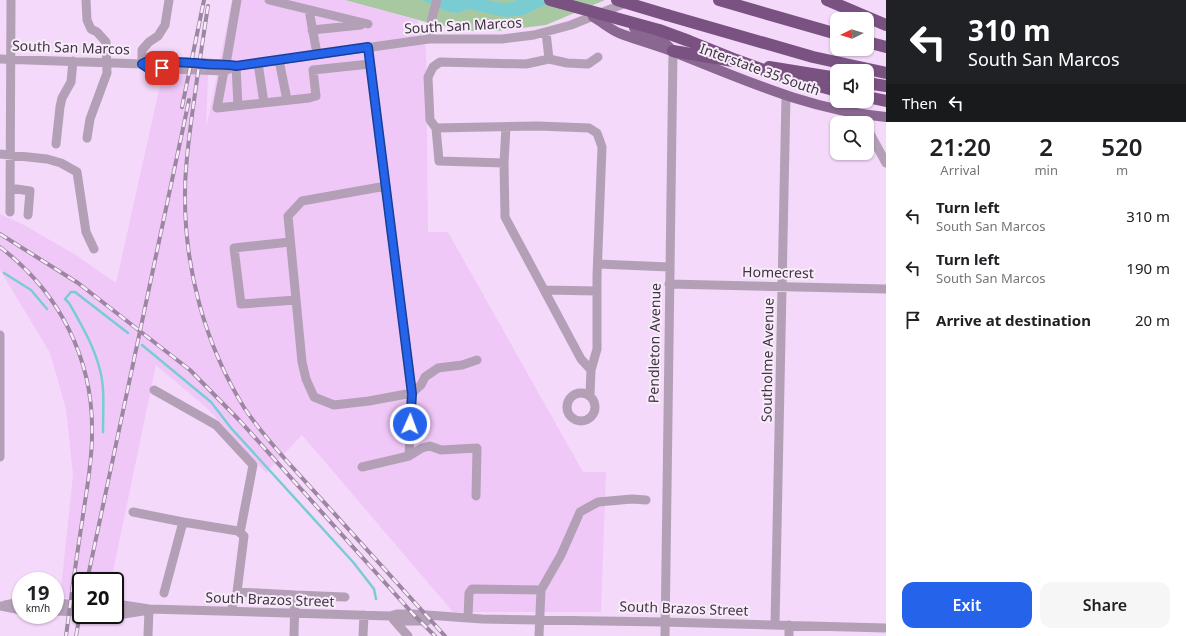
<!DOCTYPE html>
<html lang="en">
<head>
<meta charset="utf-8">
<style>
  body { margin:0; font-family:"Noto Sans",sans-serif; background:#f6f6f6; color:#202124; height:100vh; display:flex; flex-direction:column; font-size:15px; white-space:nowrap }
  * { box-sizing:border-box; margin:0 }
  p { font-size:13px; color:#757577 }
  .icon { flex:none; width:22px; height:22px; fill:none; stroke:currentColor; stroke-width:2; stroke-linecap:round; stroke-linejoin:round }
  .map { position:relative; flex:1; overflow:hidden }
  .panel { display:flex; flex-direction:column; background:#fff; width:300px }
  .panel>* { flex:none }
  .hud { background:#202124; color:#fff; overflow:hidden }
  .needle { width:26px; rotate:265deg }
  .tools { position:absolute; left:830px; top:12px; display:grid; gap:8px }
  .tools a { display:grid; place-items:center; width:44px; height:44px; border-radius:8px; background:#fff; box-shadow:0 1px 3px #0004; font-size:20px }
  .speed { position:absolute; left:12px; top:572px; display:flex; gap:8px; font-size:20px; font-weight:700; text-align:center }
  .speed>* { display:grid; place-content:center; width:52px; height:52px; border-radius:50%; background:#fff; box-shadow:0 1px 3px #0004; line-height:1 }
  .speed small { font-size:10px; font-weight:400 }
  .speed .limit { border:2px solid #111; border-radius:6px; background:#fff; color:#111 }
  .pin { position:absolute; display:grid; place-items:center; width:34px; height:34px; color:#fff; margin:-17px; border-radius:8px; box-shadow:0 2px 6px #0006 }
  .me { position:absolute; width:44px; margin:-22px; rotate:2deg; stroke-linejoin:round; filter:drop-shadow(0 0 3px #0008) }
  .turn { display:flex; align-items:center; gap:14px; height:84px; padding:0 16px; font-size:18px }
  .turn .icon { width:52px; height:52px; stroke-width:2.5 }
  .turn b { display:block; font-size:28px; line-height:34px }
  .then { display:flex; align-items:center; height:38px; padding:0 16px; background:#0003; gap:8px; font-size:15px }
  .eta { display:flex; justify-content:space-evenly; align-items:center; height:68px; text-align:center }
  .eta b { font-size:24px; font-weight:600; line-height:28px }
  .cta { display:flex; gap:8px; margin-top:auto; padding:8px 16px }
  .cta a { flex:1; height:46px; border-radius:12px; background:#2563eb; color:#fff; font-size:16px; font-weight:600; line-height:46px; text-align:center }
  .cta a+a { background:#f6f6f6; color:#202124 }
  ul { padding:0; list-style:none }
  li { display:flex; align-items:center; gap:12px; height:52px; padding:0 16px }
  li div { flex:1 }
  li b { display:block; font-size:15px }
  li em { font-style:normal }
  main { display:flex; flex:1; min-height:0 }
  .map>svg:first-child { display:block }
  .built { fill:#f0c8f8 }
  .green { fill:#a8c8a2 }
  .water { fill:#79cdd2 }
  .lines { fill:none; stroke-linecap:round; stroke-linejoin:round }
  .stream { stroke:#79cdd2; stroke-width:2.5 }
  .minor { stroke:#b3a0b7; stroke-width:9 }
  .major { stroke:#896790; stroke-width:10 }
  .highway { stroke:#7a5282; stroke-width:12 }
  .rail-casing { stroke:#9d86a2; stroke-width:4 }
  .rail { stroke:#f6edf8; stroke-width:2.5; stroke-dasharray:8; stroke-linecap:butt }
  .highway-bridge { stroke:#7a5282; stroke-width:12 }
  .route-casing { stroke:#184099; stroke-width:10 }
  .route { stroke:#2563eb; stroke-width:7 }
  .labels { text-anchor:middle; dominant-baseline:central; stroke-width:4; stroke-linejoin:round; paint-order:stroke }
  .street-label { font-size:14px; fill:#443247; stroke:#f6edf8 }
</style>
</head>
<body>
<main>
<div class="map">
<svg width="886" height="636" viewBox="0 0 886 636">
  <rect width="100%" height="100%" fill="#f4d9fa"/>
  <path class="built" d="M 232,0 L 345,0 L 417,20 L 426,49 L 428,232 L 448,232 L 583,472 L 606,472 L 601,612 L 453,612 L 302,435 L 266,473 L 209,410 L 156,365 L 111,581 L 81,581 L 81,599 L 60,598 L 73,475 L 66,409 L 50,353 L 0,270 L 0,214 L 24,225 L 76,255 L 116,283 L 163,72 L 208,74 L 206,129 Z"/>
  <path class="green" d="M 345,0 L 605,0 L 546,25 L 497,31 L 468,31 L 426,22 Z"/>
  <path class="water" d="M 420,0 L 487,0 C 497,2 508,5 517,0 L 555,0 L 524,15 L 505,17 L 469,9 L 458,13 L 448,12 L 430,3 Z"/>
  <g class="lines">
    <path class="stream" d="M 4,273 L 31,290 L 47,309
      M 142,345 L 211,402 L 231,428 L 353,562 L 374,589 L 376,599
      M 103,432 C 103,411 105,389 100,370 C 94,346 81,324 69,303 L 65,299 L 71,292 L 75,292 L 128,333"/>
    <path class="minor" d="M 86,0 L 87,20 L 91,29 L 97,32 L 106,42 L 107,73 L 90,119 L 87,138
      M 269,0 L 368,24
      M 309,10 L 317,54
      M 312,30 L 361,25
      M 546,32 L 549,59
      M 429,39 L 432,18 L 437,0
      M 0,59 L 142,64 L 148,61 L 192,62 L 235,65
      M 279,60 L 287,100
      M 258,63 L 264,103
      M 142,64 L 148,68 L 224,71 L 236,66 L 429,39 L 502,39 L 534,35 L 571,25 L 628,2
      M 142,64 L 142,50 L 149,42 L 158,36 L 165,25 L 169,0
      M 226,64 L 237,0
      M 236,66 L 238,106
      M 224,71 L 217,108 L 309,98 L 316,96 L 313,70 L 370,64
      M 436,128 L 538,126 L 589,128 L 597,133 L 602,147 L 597,276 L 597,349 L 591,370
      M 867,128 L 886,163
      M 56,144 L 60,107 L 62,98 L 71,82 L 73,61
      M 0,154 L 47,159 L 61,163 L 77,172 L 86,232 L 94,249
      M 504,163 L 506,127
      M 386,186 L 302,201 L 288,216 L 302,362 L 306,379 L 314,397 L 334,405 L 369,401 L 412,393 L 421,385 L 425,377 L 438,368 L 462,365 L 477,360
      M 10,188 L 30,191 L 28,215
      M 10,212 L 11,0
      M 290,242 L 234,248 L 241,304 L 296,300
      M 598,264 L 669,267
      M 669,284 L 886,289
      M 544,290 L 597,291
      M 0,335 L 0,378
      M 0,378 L 0,457
      M 154,390 L 216,425 L 253,465 L 240,533
      M567 407a14 14 0 1 1 28 0a14 14 0 1 1-28 0Z
      M 590,395 L 591,370 L 581,359 L 505,217 L 504,163 L 439,161 L 436,128 L 430,120 L 428,77 L 433,67 L 440,62 L 526,64 L 549,59 L 567,63 L 588,64 L 598,57
      M 409,456 L 422,448 L 430,446 L 441,450 L 477,448 L 476,496
      M 362,467 L 409,456 L 412,393 L 368,47
      M 133,512 L 183,522
      M 164,593 L 183,522 L 238,531 L 244,536 L 237,592 L 295,595
      M 55,603 L 81,605
      M 5,605 L 21,602
      M 115,605 L 123,605 L 149,609 L 390,616 L 397,614 L 413,614 L 482,619 L 664,622 L 886,628
      M 0,606 L 21,610
      M 55,611 L 81,612
      M 231,611 L 237,592
      M 115,614 L 124,614 L 143,611
      M 390,616 L 402,621 L 427,621
      M 468,617 L 469,593 L 472,589 L 541,590
      M 393,619 L 408,636
      M 775,625 L 786,96
      M 148,636 L 149,609
      M 294,636 L 295,595 L 345,597
      M 363,636 L 364,615
      M 539,636 L 541,590 L 561,555 L 580,512 L 598,502 L 632,499 L 646,500
      M 665,636 L 673,51
      M 789,636 L 789,625"/>
    <path class="major" d="M 593,17 C 602,22 610,29 619,33 C 637,40 656,45 674,52 C 745,80 809,110 886,117
      M 634,28 L 660,38 L 671,49"/>
    <path class="highway" d="M 719,0 L 837,34
      M 827,0 L 886,25
      M 667,15 L 813,57 L 886,73
      M 867,42 L 886,47
      M 673,51 L 733,61
      M 769,67 L 837,78
      M 867,83 L 886,86
      M 867,97 L 886,101"/>
    <defs>
      <path id="rail" d="M 208,6 C 202,45 196,84 191,123 C 188,146 185,169 185,192 C 184,268 205,345 245,409 C 257,427 271,443 285,459 L 445,636
        M 182,107 L 204,0
        M 0,234 L 78,283 L 190,370 L 240,421 L 413,614 L 435,636
        M 0,247 C 59,292 94,359 92,435 C 92,464 86,493 82,522 C 76,560 71,598 66,636
        M 87,581 L 189,100
        M 74,620 L 81,585
        M 76,636 L 80,614"/>
    </defs>
    <use href="#rail" class="rail-casing"/>
    <use href="#rail" class="rail"/>
    <path class="highway-bridge" d="M 550,0 L 659,30 L 689,41 L 736,60 L 772,73 L 837,91
      M 617,0 L 667,15"/>
  </g>
  <g class="lines">
    <defs>
      <path id="route" d="M 162,68 L 148,68 L 142,64 L 148,61 C 167,62 186,62 205,64 C 216,65 226,64 236,66 L 368,47 L 412,394 L 410,424"/>
    </defs>
    <use href="#route" class="route-casing"/>
    <use href="#route" class="route"/>
  </g>
  <g class="labels">
    <g class="street-label">
      <text transform="translate(463 25) rotate(-3)">South San Marcos</text>
      <text transform="translate(71 47) rotate(2)">South San Marcos</text>
      <text transform="translate(760 69) rotate(20)">Interstate 35 South</text>
      <text transform="translate(778 272) rotate(1)">Homecrest</text>
      <text transform="translate(654 343) rotate(-89)">Pendleton Avenue</text>
      <text transform="translate(767 360) rotate(-89)">Southolme Avenue</text>
      <text transform="translate(270 599) rotate(2)">South Brazos Street</text>
      <text transform="translate(684 608) rotate(2)">South Brazos Street</text>
    </g>
  </g>
</svg>
<div class="tools">
<a><svg class="needle" viewBox="-14 -14 28 28"><path d="M0-13l5 13h-10z" fill="#e53935"/><path d="M0 13l5-13h-10z" fill="#757577"/></svg></a>
<a><svg class="icon" aria-label="sound" viewBox="0 0 24 24"><path d="M4 9h4l5-4v14l-5-4H4zM17 9q2 3 0 6"/></svg></a>
<a><svg class="icon" aria-label="search" viewBox="0 0 24 24"><circle cx="10" cy="10" r="6"/><path d="M15 15l6 6"/></svg></a>
</div>
<div class="speed"><div>19<small>km/h</small></div><div class="limit">20</div></div>
<div class="pin" style="left:162px;top:68px;background:#d93025"><svg class="icon" aria-label="arrive" viewBox="0 0 24 24"><path d="M6 21V4h12l-3 4 3 4H6"/></svg></div>
<svg class="me" style="left:410px;top:424px" viewBox="-20 -20 40 40"><circle r="17" fill="#2563eb" stroke="#fff" stroke-width="3"/><path d="M0-11L8 9 0 5-8 9z" fill="#fff"/></svg>
</div>
<section class="panel">
<div class="hud">
<div class="turn"><svg class="icon" aria-label="left" viewBox="0 0 24 24"><path d="M17 20v-9H6M10 6l-5 5 5 5"/></svg><div><b>310 m</b>South San Marcos</div></div>
<div class="then">Then<svg class="icon" aria-label="left" viewBox="0 0 24 24"><path d="M17 20v-9H6M10 6l-5 5 5 5"/></svg></div>
</div>
<div class="eta">
<div><b>21:20</b><p>Arrival</p></div>
<div><b>2</b><p>min</p></div>
<div><b>520</b><p>m</p></div>
</div>
<ul>
<li><svg class="icon" aria-label="left" viewBox="0 0 24 24"><path d="M17 20v-9H6M10 6l-5 5 5 5"/></svg><div><b>Turn left</b><p>South San Marcos</p></div><em>310 m</em></li>
<li><svg class="icon" aria-label="left" viewBox="0 0 24 24"><path d="M17 20v-9H6M10 6l-5 5 5 5"/></svg><div><b>Turn left</b><p>South San Marcos</p></div><em>190 m</em></li>
<li><svg class="icon" aria-label="arrive" viewBox="0 0 24 24"><path d="M6 21V4h12l-3 4 3 4H6"/></svg><div><b>Arrive at destination</b></div><em>20 m</em></li>
</ul>
<div class="cta"><a>Exit</a><a>Share</a></div>
</section>
</main>
</body>
</html>
